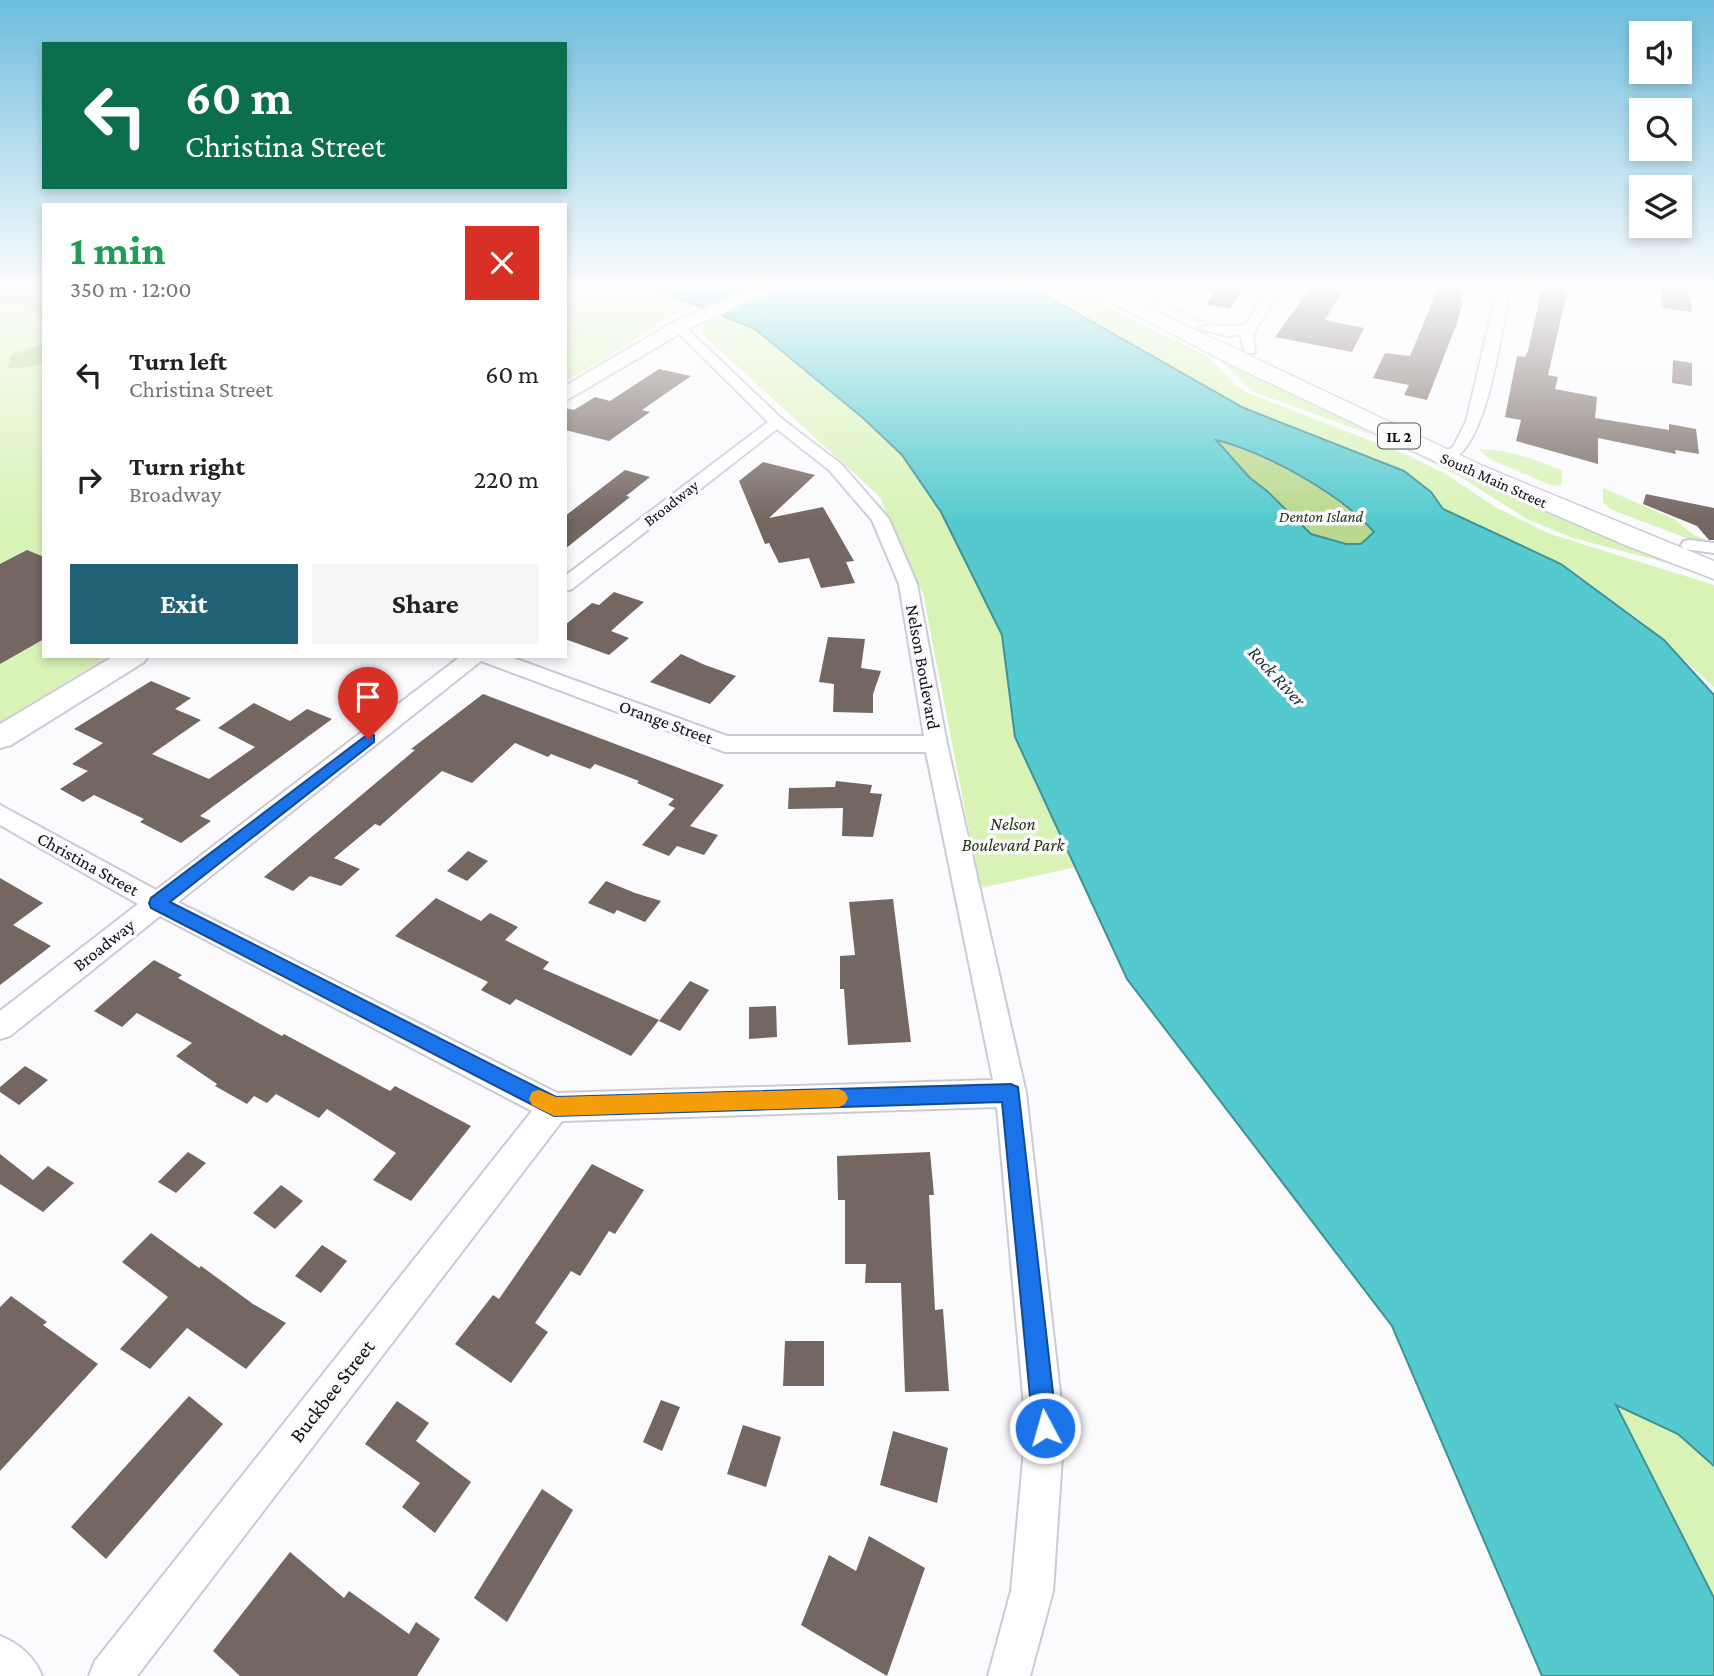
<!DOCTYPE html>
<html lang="en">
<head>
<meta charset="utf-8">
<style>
  body { margin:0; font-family:"Crimson Pro",serif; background:#f6f6f6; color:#222; height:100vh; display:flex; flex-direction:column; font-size:26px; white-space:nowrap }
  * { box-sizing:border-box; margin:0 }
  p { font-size:23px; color:#767676 }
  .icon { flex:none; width:38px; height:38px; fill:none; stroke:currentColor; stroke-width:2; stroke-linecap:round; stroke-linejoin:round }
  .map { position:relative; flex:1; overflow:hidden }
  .side { position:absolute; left:42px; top:203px; width:525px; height:455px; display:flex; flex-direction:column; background:#fff; border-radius:0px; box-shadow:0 4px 10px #0003 }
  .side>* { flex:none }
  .hud { position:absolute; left:42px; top:42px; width:525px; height:147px; border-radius:0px; box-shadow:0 4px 10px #0003; background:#0b6e4f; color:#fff; overflow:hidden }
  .controls { position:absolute; left:1629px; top:21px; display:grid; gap:14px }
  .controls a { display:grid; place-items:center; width:63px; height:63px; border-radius:0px; background:#fff; box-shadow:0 4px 10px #0003; font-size:35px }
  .pin { position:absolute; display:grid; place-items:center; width:60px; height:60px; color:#fff; margin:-72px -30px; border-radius:50% 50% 50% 0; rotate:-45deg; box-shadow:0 0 7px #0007 }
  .pin .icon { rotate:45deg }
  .me { position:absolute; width:77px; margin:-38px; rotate:354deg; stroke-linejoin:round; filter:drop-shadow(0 0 5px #0008) }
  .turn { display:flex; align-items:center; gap:24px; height:147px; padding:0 28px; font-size:32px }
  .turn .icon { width:91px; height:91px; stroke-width:2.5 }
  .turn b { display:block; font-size:49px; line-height:60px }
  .round { display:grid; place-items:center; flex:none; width:74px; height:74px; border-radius:0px; background:#f6f6f6 }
  .head { display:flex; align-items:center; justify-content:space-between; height:119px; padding:0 28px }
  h1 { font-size:42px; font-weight:700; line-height:52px; color:#1e9e55 }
  .button { display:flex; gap:14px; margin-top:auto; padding:14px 28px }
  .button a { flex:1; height:80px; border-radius:0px; background:#226277; color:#fff; font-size:28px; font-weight:700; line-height:80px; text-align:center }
  .button a+a { background:#f6f6f6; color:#222 }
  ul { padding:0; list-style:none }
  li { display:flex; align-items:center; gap:21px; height:105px; padding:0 28px }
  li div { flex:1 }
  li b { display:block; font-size:26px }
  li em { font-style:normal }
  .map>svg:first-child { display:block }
  .green { fill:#d9f3b7 }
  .forest { fill:#bad98e }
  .water { fill:#54cace; stroke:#3f9296; stroke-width:2; fill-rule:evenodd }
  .building { fill:#746661 }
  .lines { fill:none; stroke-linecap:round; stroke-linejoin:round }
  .street-casing { stroke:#cdcad8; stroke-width:4 }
  .secondary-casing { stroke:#cdcad8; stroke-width:4 }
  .primary-casing { stroke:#cdcad8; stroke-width:3 }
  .street { fill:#fff; fill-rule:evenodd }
  .secondary { fill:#fff; fill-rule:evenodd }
  .primary { fill:#fff; fill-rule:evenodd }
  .route { fill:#1a73e8; stroke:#114b97; stroke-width:2 }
  .slow { fill:#f59e0b }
  .labels { text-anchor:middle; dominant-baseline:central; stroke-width:7; stroke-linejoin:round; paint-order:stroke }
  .shield { fill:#fbfafd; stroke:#565558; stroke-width:2 }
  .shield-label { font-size:16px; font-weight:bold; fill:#0f0e12 }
  .far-street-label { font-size:16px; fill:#0f0e12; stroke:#fbfafd }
  .far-park-label { font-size:16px; font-style:italic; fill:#253111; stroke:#fbfafd }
  .street-label { font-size:18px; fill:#0f0e12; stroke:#fbfafd }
  .park-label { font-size:18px; font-style:italic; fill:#253111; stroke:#fbfafd }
  .water-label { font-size:19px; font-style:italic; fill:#1b3031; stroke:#fbfafd }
  .near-street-label { font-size:21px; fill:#0f0e12; stroke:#fbfafd }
</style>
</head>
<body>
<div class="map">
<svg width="1714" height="1676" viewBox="0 0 1714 1676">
  <rect width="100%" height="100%" fill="#fbfafd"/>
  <path class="green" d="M 0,287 L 44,287 L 44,656 L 109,656 L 0,722 Z
    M 565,287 L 652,287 L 697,305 L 656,324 L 652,329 L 565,382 Z
    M 1031,287 L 1068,287 L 1208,357 L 1235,385 L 1248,393 L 1407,455 L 1444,473 L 1497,508 L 1550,534 L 1714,585 L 1714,687 L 1641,621 L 1561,564 L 1443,509 L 1431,492 L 1404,471 L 1244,408 L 1160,363 L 1046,292 Z
    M 1075,287 L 1467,476 L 1714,580 L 1664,562 L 1573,538 L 1527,519 L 1457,475 L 1389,441 L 1254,392 L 1215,356 Z
    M 1123,287 L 1133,287 L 1221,327 L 1200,323 Z
    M 724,316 L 755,329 L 863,418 L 902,455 L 941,512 L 1003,635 L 1015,737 L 1076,867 L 980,888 L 923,593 L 897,544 L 881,498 L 701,333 L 711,321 Z
    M 1478,449 C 1509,450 1535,459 1563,471 L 1561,485 L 1553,486 L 1490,459 Z
    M 1603,488 L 1674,519 L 1694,535 L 1714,543 L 1686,538 L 1610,509 L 1603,502 Z
    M 1615,1404 L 1678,1434 L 1714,1466 L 1714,1598 Z"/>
  <path class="forest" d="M 0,287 L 44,287 L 44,319 L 23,306 L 0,307 Z
    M 44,343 L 44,362 L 31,367 L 8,368 L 11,355 Z
    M 1214,440 C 1265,452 1339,493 1375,532 L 1361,544 L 1346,544 L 1311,534 L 1267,491 L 1250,478 Z"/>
  <path class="water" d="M 652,287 L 1031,287 L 1244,408 L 1404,471 L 1431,492 L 1443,509 L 1561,564 L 1664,640 L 1714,695 L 1714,1466 L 1678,1434 L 1616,1405 L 1714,1598 L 1714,1676 L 1542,1676 L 1392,1326 L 1127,979 L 1015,737 L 1002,635 L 941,512 L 902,455 L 863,418 L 755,329 ZM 1216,440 C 1265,452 1341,494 1374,532 L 1361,544 L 1346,544 L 1311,534 L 1267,491 L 1250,478 Z"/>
  <path class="building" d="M 1219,287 L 1245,287 L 1230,308 L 1206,305 Z
    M 1311,287 L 1342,291 L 1325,320 L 1364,328 L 1352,352 L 1275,337 Z
    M 1439,287 L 1465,287 L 1459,301 L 1463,301 L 1457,323 L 1427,400 L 1404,395 L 1409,385 L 1373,378 L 1385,353 L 1410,356 Z
    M 1545,287 L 1568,287 L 1548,375 L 1558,377 L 1555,389 L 1597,397 L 1595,418 L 1669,430 L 1669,424 L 1696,429 L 1699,454 L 1675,450 L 1676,454 L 1598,438 L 1598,464 L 1516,441 L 1521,420 L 1505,417 L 1517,356 L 1525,357 L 1528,351 L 1541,292 Z
    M 1661,287 L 1688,287 L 1692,312 L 1663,308 Z
    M 1673,360 L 1692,363 L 1692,386 L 1672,383 Z
    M 659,369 L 691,376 L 642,410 L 650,412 L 609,441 L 565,430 L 565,408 L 574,410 L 595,397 L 610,401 Z
    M 763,462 L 815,475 L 769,518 L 823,507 L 854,561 L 846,562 L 855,583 L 821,588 L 809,558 L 779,563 L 769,543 L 765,544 L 739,481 Z
    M 625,470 L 650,477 L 626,496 L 630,497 L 565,549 L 565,516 Z
    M 1646,494 L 1714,508 L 1714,540 L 1709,540 L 1697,526 L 1643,504 Z
    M 27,550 L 44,557 L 44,639 L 0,664 L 0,564 Z
    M 614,592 L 644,602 L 611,631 L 629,638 L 609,655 L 565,639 L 565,625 L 592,603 L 599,605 Z
    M 828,637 L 865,639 L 861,668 L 881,671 L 873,694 L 873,713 L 833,712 L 834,684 L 819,682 Z
    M 681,654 L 705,665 L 736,676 L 710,704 L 650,682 Z
    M 151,681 L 191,698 L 175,709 L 201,720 L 152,754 L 209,779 L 255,747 L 218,728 L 254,703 L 290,721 L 307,709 L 332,719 L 200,816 L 211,821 L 181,843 L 140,822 L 144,819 L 94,795 L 83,802 L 60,789 L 88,771 L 72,764 L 103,743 L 74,729 Z
    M 483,694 L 724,785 L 690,826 L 718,835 L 704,855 L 677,846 L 669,856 L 642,845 L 675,808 L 668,805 L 674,799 L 637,783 L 639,781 L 595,764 L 590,769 L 551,754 L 548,757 L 515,743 L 472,783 L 442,771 L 380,826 L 375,824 L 334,858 L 360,869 L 341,886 L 310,876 L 293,891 L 264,877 L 415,750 L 411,749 Z
    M 836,781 L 872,785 L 870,793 L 882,794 L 873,837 L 842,836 L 843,808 L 788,809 L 789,788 L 835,787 Z
    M 468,851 L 488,861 L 467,881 L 447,871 Z
    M 0,878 L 43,903 L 13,925 L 51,946 L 0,985 Z
    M 606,881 L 635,893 L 661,901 L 645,922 L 617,910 L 614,914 L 588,903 Z
    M 436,898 L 481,921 L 490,913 L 518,927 L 505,940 L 549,962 L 543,969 L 659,1020 L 631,1056 L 516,999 L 510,1005 L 481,990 L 488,982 L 395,936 Z
    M 893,899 L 911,1042 L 848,1045 L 844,989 L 840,989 L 840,956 L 855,955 L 849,902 Z
    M 154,960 L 182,975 L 178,978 L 282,1036 L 284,1034 L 390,1091 L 395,1086 L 471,1126 L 411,1201 L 373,1180 L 396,1153 L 327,1109 L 319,1118 L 276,1094 L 267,1103 L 254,1096 L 247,1104 L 215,1086 L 217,1084 L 176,1056 L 192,1043 L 137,1013 L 122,1027 L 94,1011 Z
    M 690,981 L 709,990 L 680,1031 L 659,1021 Z
    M 776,1006 L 777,1037 L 749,1039 L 749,1007 Z
    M 25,1066 L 48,1080 L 19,1105 L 0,1092 L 0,1087 Z
    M 188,1152 L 206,1163 L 176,1193 L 158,1182 Z
    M 930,1152 L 934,1195 L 929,1195 L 935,1310 L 943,1309 L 949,1391 L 905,1392 L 901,1283 L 865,1283 L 866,1264 L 845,1264 L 845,1200 L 838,1200 L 837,1156 Z
    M 0,1154 L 33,1180 L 48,1166 L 74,1183 L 43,1212 L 0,1184 Z
    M 592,1164 L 644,1190 L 615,1234 L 609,1231 L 580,1276 L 571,1271 L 535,1323 L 548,1332 L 511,1383 L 455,1344 L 493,1295 L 499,1299 Z
    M 281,1185 L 303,1201 L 275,1229 L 253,1213 Z
    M 151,1233 L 199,1268 L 201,1266 L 253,1304 L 286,1323 L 246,1369 L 187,1328 L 150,1369 L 120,1349 L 168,1297 L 122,1262 Z
    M 322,1245 L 347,1261 L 321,1293 L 295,1276 Z
    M 11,1296 L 47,1322 L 43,1325 L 98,1364 L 0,1471 L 0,1307 Z
    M 785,1341 L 824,1341 L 824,1386 L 783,1386 Z
    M 189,1396 L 223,1424 L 106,1559 L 71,1527 Z
    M 661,1400 L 680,1407 L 662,1451 L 643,1442 Z
    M 397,1401 L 429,1423 L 416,1441 L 471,1482 L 435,1533 L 402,1507 L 420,1483 L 365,1444 Z
    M 743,1425 L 781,1437 L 766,1487 L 727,1474 Z
    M 893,1431 L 948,1448 L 937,1503 L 880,1485 Z
    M 542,1489 L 573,1510 L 507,1622 L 474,1598 Z
    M 869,1536 L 925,1568 L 887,1676 L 801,1625 L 829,1555 L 856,1571 Z
    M 290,1552 L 344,1598 L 349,1591 L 409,1634 L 416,1622 L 440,1639 L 417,1676 L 240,1676 L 213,1651 Z"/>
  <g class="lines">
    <defs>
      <path id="street" d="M 1271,287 L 1283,287 L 1256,328 L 1253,335 L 1255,353 L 1245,353 L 1240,334 L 1229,336 L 1198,329 C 1208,322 1231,328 1245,325 Z
        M 1498,287 L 1510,287 C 1503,320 1486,473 1438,461 L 1438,455 L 1453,447 L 1466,422 Z
        M 680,322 L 782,419 L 841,464 L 889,519 L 917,584 L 947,744 L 1026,1093 L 1064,1428 L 1053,1591 L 1030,1676 L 988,1676 L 1011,1591 L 1026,1428 L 997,1107 L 562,1121 L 137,1676 L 89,1676 L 95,1661 L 532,1111 L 160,916 L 10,1036 L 0,1039 L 0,1011 L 138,904 L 0,825 L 0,805 L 156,890 L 461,656 L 508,656 L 727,736 L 924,736 L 899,584 L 872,520 L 829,470 L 777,429 L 572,589 L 565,591 L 565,576 L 768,422 L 675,329 L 673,326 ZM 481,661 L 725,752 L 926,752 L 993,1080 L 557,1093 L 178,902 Z
        M 1690,540 L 1714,543 L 1714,553 L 1684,549 L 1681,545 L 1684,541 Z
        M 0,1636 C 20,1644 34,1656 42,1676 L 0,1676 Z"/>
      <path id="secondary" d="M 757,287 L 778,287 L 686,330 L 565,401 L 565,386 L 674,322 Z
        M 114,656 L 148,656 L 144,662 L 11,745 L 0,748 L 0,724 Z"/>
      <path id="primary" d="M 1081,287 L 1104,287 L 1485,467 L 1714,561 L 1714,579 L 1625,545 L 1468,477 L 1236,367 Z"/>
    </defs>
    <use href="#street" class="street-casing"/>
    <use href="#secondary" class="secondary-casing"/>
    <use href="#primary" class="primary-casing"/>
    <use href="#street" class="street"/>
    <use href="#secondary" class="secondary"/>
    <use href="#primary" class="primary"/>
  </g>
  <linearGradient id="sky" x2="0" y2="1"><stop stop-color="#6dbdde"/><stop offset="0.55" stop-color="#fdfdfe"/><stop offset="1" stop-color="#fdfdfe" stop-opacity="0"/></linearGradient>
  <rect width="1714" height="521" fill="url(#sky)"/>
  <path class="route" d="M 368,734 L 374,735 L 374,742 L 170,902 L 556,1097 L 1011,1084 L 1018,1087 L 1057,1428 L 1054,1437 L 1045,1441 L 1037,1437 L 1033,1428 L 1002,1102 L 554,1116 L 151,908 L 149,903 L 151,898 Z"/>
  <path class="slow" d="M 839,1089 L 845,1092 L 848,1098 L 845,1104 L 839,1107 L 554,1116 L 532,1105 L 529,1099 L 532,1092 L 539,1090 L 556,1097 Z"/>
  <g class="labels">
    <rect class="shield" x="1378" y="423.5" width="42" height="25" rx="5"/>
    <g class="shield-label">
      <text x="1399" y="436">IL 2</text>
    </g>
    <g class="far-street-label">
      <text transform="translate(1494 480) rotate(24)">South Main Street</text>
      <text transform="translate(671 503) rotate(-38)">Broadway</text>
    </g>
    <g class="far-park-label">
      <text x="1321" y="516">Denton Island</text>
    </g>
    <g class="street-label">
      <text transform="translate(923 667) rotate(80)">Nelson Boulevard</text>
      <text transform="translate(666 722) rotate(20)">Orange Street</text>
      <text transform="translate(88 864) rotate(29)">Christina Street</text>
      <text transform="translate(104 945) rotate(-38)">Broadway</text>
    </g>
    <g class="park-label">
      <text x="1013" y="824">Nelson<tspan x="1013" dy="21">Boulevard Park</tspan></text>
    </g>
    <g class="water-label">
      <text transform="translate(1277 676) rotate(47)">Rock River</text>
    </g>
    <g class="near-street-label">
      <text transform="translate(332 1391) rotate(-52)">Buckbee Street</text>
    </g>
  </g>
</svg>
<div class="controls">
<a><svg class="icon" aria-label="sound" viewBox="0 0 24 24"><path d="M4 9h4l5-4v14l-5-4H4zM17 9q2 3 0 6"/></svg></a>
<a><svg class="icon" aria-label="search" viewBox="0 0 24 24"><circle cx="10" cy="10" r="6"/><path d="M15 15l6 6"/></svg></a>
<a><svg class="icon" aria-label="layers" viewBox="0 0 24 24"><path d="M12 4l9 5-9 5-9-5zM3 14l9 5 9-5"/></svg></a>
</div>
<div class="pin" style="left:368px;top:739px;background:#d93025"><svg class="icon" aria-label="arrive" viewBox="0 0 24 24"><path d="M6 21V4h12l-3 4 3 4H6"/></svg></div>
<svg class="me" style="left:1045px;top:1428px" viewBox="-20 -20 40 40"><circle r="17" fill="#1a73e8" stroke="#fff" stroke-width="3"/><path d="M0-11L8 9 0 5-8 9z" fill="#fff"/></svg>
<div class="hud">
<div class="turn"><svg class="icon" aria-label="left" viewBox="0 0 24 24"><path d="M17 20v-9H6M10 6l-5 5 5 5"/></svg><div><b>60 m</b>Christina Street</div></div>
</div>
<section class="side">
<div class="head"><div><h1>1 min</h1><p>350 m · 12:00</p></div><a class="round" style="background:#d93025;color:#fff"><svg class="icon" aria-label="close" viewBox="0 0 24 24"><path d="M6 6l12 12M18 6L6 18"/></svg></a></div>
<ul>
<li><svg class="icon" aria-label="left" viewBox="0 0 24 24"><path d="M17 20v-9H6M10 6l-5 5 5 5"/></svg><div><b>Turn left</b><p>Christina Street</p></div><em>60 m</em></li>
<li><svg class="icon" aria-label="right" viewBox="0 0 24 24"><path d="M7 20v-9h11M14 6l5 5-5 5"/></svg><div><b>Turn right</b><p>Broadway</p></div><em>220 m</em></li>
</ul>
<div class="button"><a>Exit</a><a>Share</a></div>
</section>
</div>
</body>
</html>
